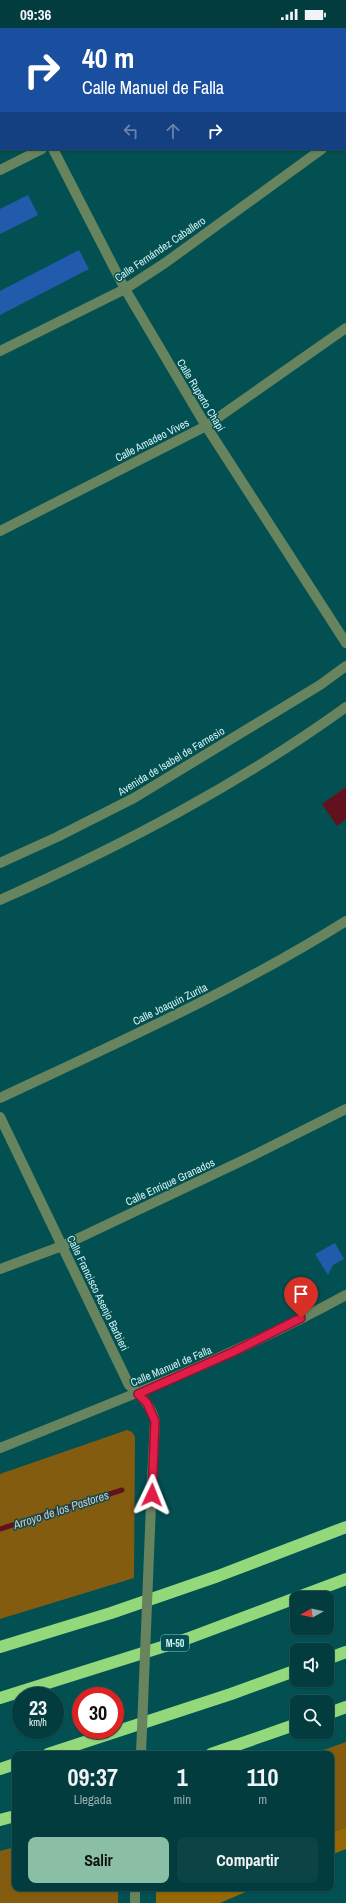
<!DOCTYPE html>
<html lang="es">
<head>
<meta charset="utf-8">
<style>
  body { margin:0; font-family:"Archivo Narrow",sans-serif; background:#0c4345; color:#f1f3f6; height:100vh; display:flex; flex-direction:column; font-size:15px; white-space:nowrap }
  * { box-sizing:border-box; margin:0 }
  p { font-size:13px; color:#96adb0 }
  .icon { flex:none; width:22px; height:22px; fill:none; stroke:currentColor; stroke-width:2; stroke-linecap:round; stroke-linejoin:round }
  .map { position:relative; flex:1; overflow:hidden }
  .sheet { position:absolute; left:12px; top:1723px; width:322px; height:140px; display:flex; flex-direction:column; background:#023c3e; border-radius:8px; box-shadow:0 1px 3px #0004,0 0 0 1px #235658 }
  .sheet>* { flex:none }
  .guide { position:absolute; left:0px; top:0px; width:346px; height:122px; box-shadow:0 1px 3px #0004,0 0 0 1px #235658; background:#1a4fa0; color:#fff; overflow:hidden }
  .needle { width:26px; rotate:262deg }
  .fabs { position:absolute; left:290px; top:1563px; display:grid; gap:8px }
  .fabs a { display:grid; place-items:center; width:44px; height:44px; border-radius:8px; background:#023c3e; box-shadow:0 1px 3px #0004,0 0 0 1px #235658; font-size:20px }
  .speed { position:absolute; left:12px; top:1659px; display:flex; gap:8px; font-size:20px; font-weight:700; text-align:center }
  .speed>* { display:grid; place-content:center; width:52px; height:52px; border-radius:50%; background:#023c3e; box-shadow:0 1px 3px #0004,0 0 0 1px #235658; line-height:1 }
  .speed small { font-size:10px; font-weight:400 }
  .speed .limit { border:6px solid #d22; background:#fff; color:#111 }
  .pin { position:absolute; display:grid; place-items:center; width:34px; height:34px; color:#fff; margin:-41px -17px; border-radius:50% 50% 50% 0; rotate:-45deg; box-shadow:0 0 4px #0007 }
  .pin .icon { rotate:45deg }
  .me { position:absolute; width:44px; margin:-22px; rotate:2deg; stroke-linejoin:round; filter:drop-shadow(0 0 3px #0008) }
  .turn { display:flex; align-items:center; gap:14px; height:84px; padding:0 16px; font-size:18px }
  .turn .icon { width:52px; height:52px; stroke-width:2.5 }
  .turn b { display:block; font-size:28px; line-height:34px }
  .lanes { display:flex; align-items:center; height:38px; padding:0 16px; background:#0003; justify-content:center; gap:20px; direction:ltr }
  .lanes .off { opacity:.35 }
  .eta { display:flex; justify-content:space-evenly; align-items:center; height:68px; text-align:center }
  .eta b { font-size:24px; font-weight:800; line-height:28px }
  .button { display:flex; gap:8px; margin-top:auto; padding:8px 16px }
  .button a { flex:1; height:46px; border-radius:8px; background:#8abfa5; color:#111; font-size:16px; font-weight:800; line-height:46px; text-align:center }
  .button a+a { background:#0c4345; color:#f1f3f6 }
  .status { display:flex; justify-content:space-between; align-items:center; height:28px; padding:0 20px; background:#023c3e; direction:ltr }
  .status svg { height:11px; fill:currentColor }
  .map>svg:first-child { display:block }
  .green { fill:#845c10 }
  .forest { fill:#966805 }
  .water { fill:#63111e }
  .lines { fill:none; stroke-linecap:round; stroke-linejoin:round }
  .stream { stroke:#63111e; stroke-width:5 }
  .building { fill:#225bac }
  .minor { stroke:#68845f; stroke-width:10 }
  .highway { stroke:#93d87b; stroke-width:12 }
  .minor-bridge { stroke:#68845f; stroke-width:10 }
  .route-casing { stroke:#92132f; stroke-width:10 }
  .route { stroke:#e11d48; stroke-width:7 }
  .labels { text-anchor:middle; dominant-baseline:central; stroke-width:3; stroke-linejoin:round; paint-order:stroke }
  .shield { fill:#035052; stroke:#94c1c2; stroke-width:1 }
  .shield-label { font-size:10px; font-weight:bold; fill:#d2f1f2 }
  .street-label { font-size:11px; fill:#d2f1f2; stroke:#035052 }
  .water-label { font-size:12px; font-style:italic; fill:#f4b9ba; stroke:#035052 }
</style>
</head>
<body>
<div class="status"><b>09:36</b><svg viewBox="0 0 49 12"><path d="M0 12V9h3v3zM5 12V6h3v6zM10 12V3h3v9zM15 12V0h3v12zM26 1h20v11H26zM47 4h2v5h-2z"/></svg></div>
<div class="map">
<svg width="346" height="1875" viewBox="0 0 346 1875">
  <rect width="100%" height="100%" fill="#035052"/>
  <path class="green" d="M 127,1402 L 132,1404 L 135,1409 L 134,1550 L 0,1591 L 0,1446 Z
    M 346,1714 L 346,1799 L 331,1805 L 331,1726 L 312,1726 Z
    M 15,1819 L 15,1860 L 118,1860 L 118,1875 L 0,1875 L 0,1823 Z"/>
  <path class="forest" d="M 346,1799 L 346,1821 L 331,1827 L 331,1805 Z
    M 156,1860 L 255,1860 L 220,1875 L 156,1875 Z"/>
  <path class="water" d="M 346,759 L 346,791 L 337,798 L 322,776 Z"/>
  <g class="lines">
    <path class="stream" d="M 0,1501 L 122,1462"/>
  </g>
  <path class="building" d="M 28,167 L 38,187 L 0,206 L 0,181 Z
    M 79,222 L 89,241 L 0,287 L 0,263 Z
    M 335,1215 L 344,1231 L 333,1237 L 328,1247 L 315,1226 Z"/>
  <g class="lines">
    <path class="minor" d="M 206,1 L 207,0
      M 0,22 L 1,24
      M 345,102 L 346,101
      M 53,121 L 125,261 L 206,398 L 346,615
      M 0,142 L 42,121
      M 0,323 L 125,261 L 165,235 L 322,121
      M 0,503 L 206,398 L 346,300
      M 0,835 L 57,809 L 134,770 L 320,657 L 346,638
      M 0,872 C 121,818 238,757 346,679
      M 0,1070 C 117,1015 236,962 346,893
      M 0,1089 L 129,1357 C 141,1368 151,1377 155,1393 L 152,1451
      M 0,1241 L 62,1218 L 250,1129 L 346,1081
      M 0,1420 C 117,1373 235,1328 346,1267
      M 135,1875 L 135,1860"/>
    <path class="highway" d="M 0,1619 L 111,1585 L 218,1548 L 346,1499
      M 327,1631 L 346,1624
      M 0,1670 L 181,1613 L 346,1551
      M 327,1686 L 346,1679
      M 48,1726 L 231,1666 L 297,1642
      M 211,1726 L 297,1696
      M 0,1741 L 15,1736
      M 0,1792 L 15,1788"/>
    <path class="minor-bridge" d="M 141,1726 L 152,1451"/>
  </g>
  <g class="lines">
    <defs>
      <path id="route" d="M 152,1467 L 155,1393 L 147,1375 L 138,1366 L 233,1324 L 301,1290"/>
    </defs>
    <use href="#route" class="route-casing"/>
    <use href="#route" class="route"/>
  </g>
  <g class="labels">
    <rect class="shield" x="161" y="1607" width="28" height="16" rx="3"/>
    <g class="shield-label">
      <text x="175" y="1615">M-50</text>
    </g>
    <g class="street-label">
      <text transform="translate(160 221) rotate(-34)">Calle Fernández Caballero</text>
      <text transform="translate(201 367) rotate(59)">Calle Ruperto Chapí</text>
      <text transform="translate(152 412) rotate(-27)">Calle Amadeo Vives</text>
      <text transform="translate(171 733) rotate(-31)">Avenida de Isabel de Farnesio</text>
      <text transform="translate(170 976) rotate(-26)">Calle Joaquín Zurita</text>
      <text transform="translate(170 1154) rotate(-25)">Calle Enrique Granados</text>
      <text transform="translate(98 1265) rotate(64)">Calle Francisco Asenjo Barbieri</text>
      <text transform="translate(171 1338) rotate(-23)">Calle Manuel de Falla</text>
    </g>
    <g class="water-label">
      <text transform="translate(61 1482) rotate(-18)">Arroyo de los Pastores</text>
    </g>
  </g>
</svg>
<div class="fabs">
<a><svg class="needle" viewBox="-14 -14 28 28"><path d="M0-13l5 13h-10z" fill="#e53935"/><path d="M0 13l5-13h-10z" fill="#96adb0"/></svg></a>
<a><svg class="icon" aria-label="sound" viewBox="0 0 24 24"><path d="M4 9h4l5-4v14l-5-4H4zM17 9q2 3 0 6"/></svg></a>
<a><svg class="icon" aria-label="search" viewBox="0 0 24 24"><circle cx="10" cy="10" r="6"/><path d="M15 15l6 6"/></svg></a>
</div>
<div class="speed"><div>23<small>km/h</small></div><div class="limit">30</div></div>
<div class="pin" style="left:301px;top:1290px;background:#d93025"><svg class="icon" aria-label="arrive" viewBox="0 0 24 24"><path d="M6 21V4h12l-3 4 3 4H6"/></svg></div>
<svg class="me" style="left:152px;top:1467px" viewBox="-20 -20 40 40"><path d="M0-17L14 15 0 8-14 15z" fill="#e11d48" stroke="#fff" stroke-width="4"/></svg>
<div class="guide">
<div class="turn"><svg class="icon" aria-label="right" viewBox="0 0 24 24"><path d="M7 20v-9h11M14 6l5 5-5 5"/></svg><div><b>40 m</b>Calle Manuel de Falla</div></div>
<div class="lanes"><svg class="icon off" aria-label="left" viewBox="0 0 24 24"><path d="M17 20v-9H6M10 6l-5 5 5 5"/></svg><svg class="icon off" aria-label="ahead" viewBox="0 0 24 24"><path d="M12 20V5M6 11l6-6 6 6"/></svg><svg class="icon" aria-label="right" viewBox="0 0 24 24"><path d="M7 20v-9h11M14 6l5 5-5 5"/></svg></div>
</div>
<section class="sheet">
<div class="eta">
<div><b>09:37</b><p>Llegada</p></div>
<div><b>1</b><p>min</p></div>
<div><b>110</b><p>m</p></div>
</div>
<div class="button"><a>Salir</a><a>Compartir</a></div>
</section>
</div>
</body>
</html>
